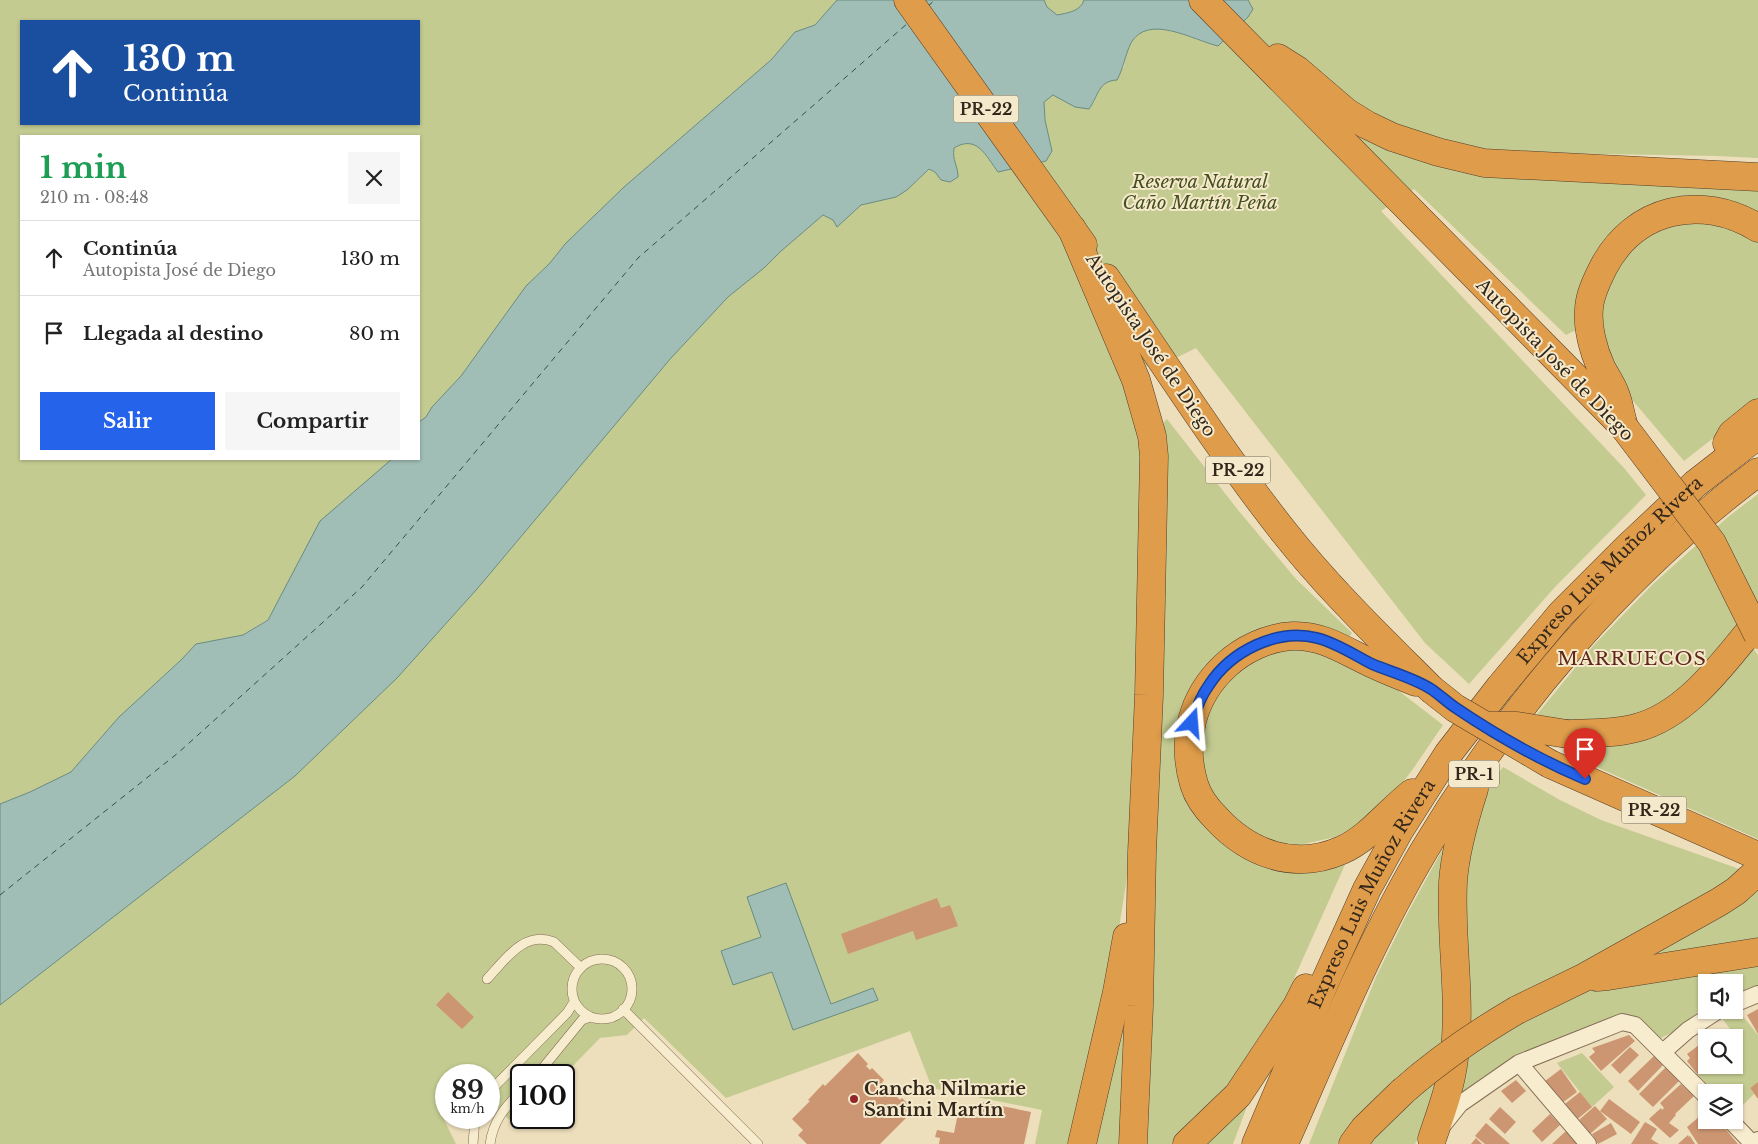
<!DOCTYPE html>
<html lang="es">
<head>
<meta charset="utf-8">
<style>
  body { margin:0; font-family:"Libre Baskerville",serif; background:#f6f6f6; color:#222; height:100vh; display:flex; flex-direction:column; font-size:19px; white-space:nowrap }
  * { box-sizing:border-box; margin:0 }
  p { font-size:16px; color:#767676 }
  .icon { flex:none; width:28px; height:28px; fill:none; stroke:currentColor; stroke-width:2; stroke-linecap:round; stroke-linejoin:round }
  .map { position:relative; flex:1; overflow:hidden }
  .sheet { position:absolute; left:20px; top:135px; width:400px; height:325px; display:flex; flex-direction:column; background:#fff; border-radius:0px; box-shadow:0 1px 4px #0004 }
  .sheet>* { flex:none }
  .hud { position:absolute; left:20px; top:20px; width:400px; height:105px; border-radius:0px; box-shadow:0 1px 4px #0004; background:#1a4fa0; color:#fff; overflow:hidden }
  .controls { position:absolute; left:1698px; top:974px; display:grid; gap:10px }
  .controls a { display:grid; place-items:center; width:45px; height:45px; border-radius:0px; background:#fff; box-shadow:0 1px 4px #0004; font-size:25px }
  .speed { position:absolute; left:435px; top:1064px; display:flex; gap:10px; font-size:25px; font-weight:700; text-align:center }
  .speed>* { display:grid; place-content:center; width:65px; height:65px; border-radius:50%; background:#fff; box-shadow:0 1px 4px #0004; line-height:1 }
  .speed small { font-size:12px; font-weight:400 }
  .speed .limit { border:2px solid #111; border-radius:8px; background:#fff; color:#111 }
  .pin { position:absolute; display:grid; place-items:center; width:42px; height:42px; color:#fff; margin:-51px -21px; border-radius:50% 50% 50% 0; rotate:-45deg; box-shadow:0 0 5px #0007 }
  .pin .icon { rotate:45deg }
  .me { position:absolute; width:55px; margin:-28px; rotate:19deg; stroke-linejoin:round; filter:drop-shadow(0 0 4px #0008) }
  .turn { display:flex; align-items:center; gap:18px; height:105px; padding:0 20px; font-size:22px }
  .turn .icon { width:65px; height:65px; stroke-width:2.5 }
  .turn b { display:block; font-size:35px; line-height:42px }
  .round { display:grid; place-items:center; flex:none; width:52px; height:52px; border-radius:0px; background:#f6f6f6 }
  .summary { display:flex; align-items:center; justify-content:space-between; height:85px; padding:0 20px }
  h1 { font-size:30px; font-weight:700; line-height:38px; color:#1e9e55 }
  .cta { display:flex; gap:10px; margin-top:auto; padding:10px 20px }
  .cta a { flex:1; height:58px; border-radius:0px; background:#2563eb; color:#fff; font-size:20px; font-weight:700; line-height:58px; text-align:center }
  .cta a+a { background:#f6f6f6; color:#222 }
  ul { padding:0; list-style:none }
  li { display:flex; align-items:center; gap:15px; height:75px; padding:0 20px; border-top:1px solid #e0e0e0 }
  li div { flex:1 }
  li b { display:block; font-size:19px }
  li em { font-style:normal }
  .map>svg:first-child { display:block }
  .green { fill:#c4cb91; fill-rule:evenodd }
  .water { fill:#a0beb5; stroke:#688b82 }
  .lines { fill:none; stroke-linecap:round; stroke-linejoin:round }
  .ferry { stroke:#2a5351; stroke-width:1; stroke-dasharray:6 5; stroke-linecap:butt }
  .building { fill:#cc9672 }
  .lane-casing { stroke:#846e56; stroke-width:10 }
  .street-casing { stroke:#846e56; stroke-width:18 }
  .highway-casing { stroke:#523d2b; stroke-width:29 }
  .lane { stroke:#f8eccf; stroke-width:9 }
  .street { stroke:#f8eccf; stroke-width:16 }
  .highway { stroke:#df9c4a; stroke-width:28 }
  .highway-bridge-casing { stroke:#523d2b; stroke-width:29; stroke-linecap:butt }
  .highway-bridge { stroke:#df9c4a; stroke-width:28 }
  .route-casing { stroke:#184099; stroke-width:12 }
  .route { stroke:#2563eb; stroke-width:9 }
  .poi-dot { fill:#932628; stroke:#f5e9cb; stroke-width:2 }
  .labels { text-anchor:middle; dominant-baseline:central; stroke-width:4; stroke-linejoin:round; paint-order:stroke }
  .shield { fill:#f5e9cb; stroke:#6d6150; stroke-width:1 }
  .shield-label { font-size:16px; font-weight:bold; fill:#33271b }
  .park-label { font-size:18px; font-style:italic; fill:#455021; stroke:#f5e9cb }
  .street-label { font-size:18px; fill:#33271b; stroke:#f5e9cb }
  .poi-label { font-size:18px; font-weight:bold; fill:#33271b; stroke:#f5e9cb; text-anchor:start }
  .neighbourhood-label { font-size:19px; letter-spacing:1px; fill:#60281a; stroke:#f5e9cb }
</style>
</head>
<body>
<div class="map">
<svg width="1758" height="1144" viewBox="0 0 1758 1144">
  <rect width="100%" height="100%" fill="#eddebc"/>
  <path class="green" d="M 0,0 L 837,0 L 815,25 L 795,32 L 771,60 L 624,187 L 566,243 L 549,264 L 526,286 L 461,376 L 432,407 L 426,417 L 419,422 L 419,136 L 21,136 L 21,459 L 392,459 L 369,480 L 282,595 L 268,619 L 243,635 L 196,644 L 181,660 L 119,717 L 71,772 L 30,792 L 0,804 ZM 21,21 L 419,21 L 419,124 L 21,124 Z
    M 1044,0 L 1084,0 C 1081,11 1068,13 1057,15 L 1047,7 Z
    M 1248,0 L 1758,0 L 1758,158 L 1716,156 L 1546,153 L 1472,148 L 1758,187 L 1758,218 L 1719,201 L 1644,237 L 1692,218 L 1758,237 L 1758,403 L 1684,461 L 1617,382 L 1599,335 L 1574,331 L 1566,335 L 1414,189 L 1381,211 L 1624,468 L 1646,495 L 1555,587 L 1469,684 L 1425,643 L 1196,348 L 1178,357 L 1120,374 L 1133,409 L 1143,449 L 1139,655 L 1127,877 L 1112,973 L 1071,1144 L 1035,1144 L 1042,1110 L 932,1088 L 910,1031 L 726,1098 L 644,1018 L 627,1035 L 600,1038 L 564,1075 L 521,1075 L 523,1118 L 515,1125 L 489,1101 L 489,1075 L 446,1075 L 446,1099 L 437,1105 L 456,1144 L 0,1144 L 0,1005 L 295,776 L 397,678 L 477,589 L 671,358 L 728,297 L 764,268 L 780,252 L 823,215 L 833,220 L 837,227 L 861,205 L 896,197 L 918,180 L 930,169 L 935,172 L 941,180 L 950,182 L 958,177 C 958,165 952,161 954,148 C 977,134 986,156 998,172 L 1052,151 L 1045,120 L 1044,101 L 1053,94 L 1062,99 L 1094,102 L 1100,88 L 1124,67 C 1134,3 1178,36 1218,46 L 1253,9 Z
    M 1167,419 L 1238,510 L 1296,579 L 1352,633 L 1346,641 L 1373,671 L 1443,725 L 1413,769 L 1390,799 L 1358,825 L 1335,837 L 1291,847 L 1348,858 L 1262,1050 L 1177,1144 L 1143,1144 L 1164,505 L 1164,422 Z
    M 1758,494 L 1758,609 L 1692,684 L 1646,713 L 1596,724 L 1534,718 L 1593,646 L 1653,584 L 1728,517 Z
    M 1751,646 L 1758,655 L 1758,839 L 1563,752 L 1566,743 L 1599,741 Z
    M 1503,767 L 1560,800 L 1601,820 L 1745,871 L 1675,917 L 1508,1000 L 1464,1028 L 1460,892 L 1477,805 L 1488,786 Z
    M 1447,841 L 1448,1039 C 1406,1070 1368,1101 1338,1144 L 1309,1144 L 1376,977 L 1405,918 Z
    M 1758,888 L 1758,945 L 1662,961 L 1655,946 Z
    M 1758,957 L 1758,987 L 1734,997 L 1734,982 L 1706,982 L 1706,1008 L 1699,1011 L 1675,1031 L 1659,1039 L 1639,1020 L 1625,1014 C 1608,1020 1591,1027 1575,1033 C 1532,1049 1492,1065 1458,1097 L 1461,1060 L 1517,1021 L 1590,989 Z
    M 1741,1014 L 1758,1035 L 1758,1082 L 1750,1088 L 1754,1094 L 1735,1113 L 1734,1092 L 1715,1092 L 1698,1075 L 1710,1065 L 1734,1065 L 1734,1045 L 1739,1041 L 1722,1018 Z
    M 1124,1017 L 1123,1144 L 1090,1144 Z
    M 1582,1053 L 1614,1087 L 1592,1107 L 1557,1063 Z
    M 1443,1073 L 1428,1121 L 1415,1144 L 1367,1144 L 1392,1116 Z
    M 1249,1101 L 1233,1144 L 1201,1144 Z"/>
  <path class="water" d="M 837,0 L 1044,0 L 1047,7 L 1057,15 C 1068,13 1081,11 1084,0 L 1248,0 L 1253,9 L 1248,17 L 1218,46 C 1193,40 1148,13 1131,43 C 1125,55 1124,67 1117,80 C 1098,81 1099,95 1089,109 L 1075,107 L 1053,95 L 1044,102 L 1045,120 L 1052,151 L 1046,161 L 998,172 C 986,156 977,134 954,148 C 952,161 958,165 958,177 L 950,182 L 941,180 L 935,172 L 929,169 L 907,190 L 896,197 L 861,205 L 837,227 L 833,220 L 823,215 L 780,252 L 764,268 L 728,297 L 671,358 L 477,589 L 397,678 L 295,776 L 0,1005 L 0,804 L 30,792 L 71,772 L 119,717 L 181,660 L 196,644 L 243,635 L 268,620 L 320,521 L 392,459 L 419,459 L 419,422 L 426,417 L 432,407 L 461,376 L 526,286 L 549,264 L 566,243 L 624,187 L 771,60 L 795,32 L 815,25 Z
    M 786,883 L 831,1004 L 873,988 L 878,1000 L 793,1030 L 772,972 L 733,985 L 721,951 L 761,937 L 747,897 Z"/>
  <g class="lines">
    <path class="ferry" d="M 928,6 L 935,0
      M 0,895 L 178,753 L 362,587 L 638,258 L 908,23"/>
  </g>
  <path class="building" d="M 937,898 L 941,908 L 950,905 L 958,926 L 916,940 L 913,931 L 848,954 L 841,934 Z
    M 448,992 L 474,1017 L 462,1029 L 436,1005 Z
    M 1758,1009 L 1758,1034 L 1747,1015 Z
    M 1629,1035 L 1635,1041 L 1601,1071 L 1589,1057 L 1595,1052 L 1592,1048 Z
    M 1699,1045 L 1706,1053 L 1706,1065 L 1711,1065 L 1698,1075 L 1687,1061 L 1690,1058 L 1687,1054 Z
    M 1630,1047 L 1639,1055 L 1620,1074 L 1611,1065 Z
    M 858,1053 L 868,1064 L 866,1066 L 870,1070 L 872,1068 L 884,1080 L 882,1082 L 900,1100 L 902,1098 L 914,1110 L 880,1144 L 807,1144 L 798,1135 L 803,1130 L 792,1119 L 810,1101 L 808,1100 L 823,1084 L 825,1086 Z
    M 1655,1055 L 1664,1064 L 1638,1091 L 1628,1081 Z
    M 527,1067 L 531,1071 L 527,1075 L 521,1075 L 521,1081 L 517,1076 Z
    M 1666,1067 L 1679,1081 L 1653,1107 L 1639,1094 Z
    M 1561,1069 L 1577,1092 L 1562,1103 L 1545,1081 Z
    M 1516,1080 L 1526,1091 L 1512,1103 L 1501,1091 Z
    M 1758,1082 L 1758,1099 L 1750,1088 Z
    M 1681,1084 L 1694,1096 L 1675,1114 L 1676,1115 L 1669,1123 L 1679,1130 L 1670,1138 L 1649,1119 L 1661,1108 L 1662,1110 L 1664,1108 L 1660,1103 Z
    M 1580,1092 L 1592,1107 L 1574,1122 L 1561,1107 Z
    M 1609,1099 L 1640,1122 L 1631,1134 L 1600,1111 Z
    M 982,1102 L 1031,1112 L 1024,1144 L 939,1144 L 940,1138 L 935,1137 L 937,1130 L 954,1133 L 958,1113 L 979,1118 Z
    M 1595,1106 L 1607,1119 L 1590,1134 L 1580,1123 L 1581,1122 L 1579,1120 Z
    M 1500,1107 L 1516,1122 L 1505,1134 L 1489,1119 Z
    M 1706,1111 L 1706,1120 L 1718,1120 L 1738,1144 L 1698,1144 L 1687,1127 Z
    M 1550,1114 L 1560,1125 L 1542,1142 L 1532,1131 Z
    M 1645,1122 L 1657,1129 L 1651,1139 L 1659,1144 L 1631,1144 Z
    M 1486,1123 L 1510,1144 L 1485,1144 L 1475,1136 Z
    M 1611,1123 L 1617,1134 L 1598,1144 L 1592,1134 Z
    M 1566,1131 L 1578,1144 L 1552,1144 Z
    M 1688,1135 L 1689,1137 L 1690,1136 L 1695,1144 L 1678,1144 Z
    M 1476,1138 L 1482,1144 L 1471,1144 Z"/>
  <g class="lines">
    <defs>
      <path id="lane" d="M572 989a30 30 0 1 1 60 0a30 30 0 1 1-60 0Z
        M 487,979 C 505,960 524,930 554,942 L 581,968
        M 623,1009 L 758,1144
        M 537,1075 L 582,1020 L 590,1017
        M 489,1092 L 567,1013 L 574,1002
        M 473,1144 L 475,1118
        M 490,1144 C 493,1121 505,1107 521,1091"/>
      <path id="street" d="M 1734,1004 L 1758,994
        M 1663,1052 L 1688,1030 L 1719,1010
        M 1519,1063 L 1588,1144
        M 1730,1120 L 1753,1144 L 1758,1140
        M 1444,1124 L 1460,1104 L 1519,1063 L 1622,1022 L 1635,1025 L 1706,1096"/>
      <g id="highway">
        <path d="M 908,0 L 1083,245"/>
        <path d="M 1203,0 L 1624,427"/>
        <path d="M 1278,58 L 1297,70 L 1346,112 L 1367,125 L 1392,137 L 1438,152 L 1484,163 L 1758,177"/>
        <path d="M 1072,229 L 1136,380 L 1152,436 L 1154,456 L 1149,695 L 1142,852 L 1139,1006 L 1133,1144"/>
        <path d="M 1106,278 C 1164,363 1220,451 1284,532 C 1328,588 1380,638 1431,689"/>
        <path d="M 1623,423 C 1620,413 1619,403 1615,394 C 1612,384 1605,376 1601,367 C 1593,350 1587,326 1589,308 C 1590,294 1597,280 1603,268 C 1634,208 1701,193 1758,228"/>
        <path d="M 1727,443 L 1732,434 L 1758,413"/>
        <path d="M 1567,734 C 1590,733 1613,734 1636,728 C 1688,715 1725,660 1758,621"/>
        <path d="M 1550,764 L 1758,856"/>
        <path d="M 1412,793 C 1388,812 1369,838 1342,850 C 1295,871 1249,854 1216,818 C 1206,808 1198,797 1194,784 C 1181,740 1192,697 1225,666 C 1243,649 1269,637 1293,636 C 1323,635 1345,651 1371,663 C 1386,670 1401,676 1416,682"/>
        <path d="M 1597,977 L 1608,976 L 1758,952"/>
        <path d="M 1517,1010 L 1585,977 L 1719,902 L 1736,891 L 1758,871"/>
        <path d="M 1432,1139 C 1441,1112 1451,1086 1454,1058 C 1462,1000 1450,940 1453,882 C 1455,852 1465,817 1474,789"/>
        <path d="M 1082,1144 L 1117,992 L 1127,937"/>
        <path d="M 1187,1144 L 1238,1095 L 1297,1006 L 1306,988"/>
        <path id="s1" d="M 1256,1144 L 1324,984 L 1367,889 L 1399,831 L 1448,754 L 1500,687 L 1561,614 L 1628,547 L 1695,484 L 1758,435"/>
        <path d="M 1284,1144 C 1328,1045 1369,943 1425,849 C 1511,705 1623,573 1758,472"/>
        <path d="M 1353,1144 L 1364,1129 L 1402,1092"/>
      </g>
    </defs>
    <use href="#lane" class="lane-casing"/>
    <use href="#street" class="street-casing"/>
    <use href="#highway" class="highway-casing"/>
    <use href="#lane" class="lane"/>
    <use href="#street" class="street"/>
    <use href="#highway" class="highway"/>
    <defs>
      <path id="highway-bridge" d="M 1624,427 L 1712,543 L 1758,635
        M 1431,689 L 1455,708 L 1550,764
        M 1488,726 L 1517,726 L 1567,734
        M 1402,1092 C 1437,1061 1476,1034 1517,1010"/>
    </defs>
    <use href="#highway-bridge" class="highway-bridge-casing"/>
    <use href="#highway-bridge" class="highway-bridge"/>
  </g>
  <g class="lines">
    <defs>
      <path id="route" d="M 1192,723 C 1196,709 1201,696 1209,685 C 1231,651 1277,628 1317,638 C 1337,643 1354,655 1372,664 C 1391,672 1414,678 1431,689 C 1440,695 1447,702 1456,708 C 1496,735 1540,760 1585,779"/>
    </defs>
    <use href="#route" class="route-casing"/>
    <use href="#route" class="route"/>
  </g>
  <circle class="poi-dot" cx="854" cy="1099" r="5"/>
  <g class="labels">
    <g class="shield">
      <rect x="953.5" y="95.5" width="65" height="27" rx="4"/>
      <rect x="1205.5" y="456.5" width="65" height="27" rx="4"/>
      <rect x="1449" y="760.5" width="50" height="27" rx="4"/>
      <rect x="1621.5" y="796.5" width="65" height="27" rx="4"/>
    </g>
    <g class="shield-label">
      <text x="986" y="109">PR-22</text>
      <text x="1238" y="470">PR-22</text>
      <text x="1474" y="774">PR-1</text>
      <text x="1654" y="810">PR-22</text>
    </g>
    <g class="park-label">
      <text x="1200" y="182">Reserva Natural<tspan x="1200" dy="21">Caño Martín Peña</tspan></text>
    </g>
    <g class="street-label">
      <text transform="translate(1151 345) rotate(56)">Autopista José de Diego</text>
      <text transform="translate(1555 360) rotate(46)">Autopista José de Diego</text>
      <text stroke="none"><textPath href="#s1" startOffset="681">Expreso Luis Muñoz Rivera</textPath></text>
      <text stroke="none"><textPath href="#s1" startOffset="276">Expreso Luis Muñoz Rivera</textPath></text>
    </g>
    <g class="poi-label">
      <text x="864" y="1089">Cancha Nilmarie<tspan x="864" dy="21">Santini Martín</tspan></text>
    </g>
    <g class="neighbourhood-label">
      <text x="1632" y="658">MARRUECOS</text>
    </g>
  </g>
</svg>
<div class="controls">
<a><svg class="icon" aria-label="sound" viewBox="0 0 24 24"><path d="M4 9h4l5-4v14l-5-4H4zM17 9q2 3 0 6"/></svg></a>
<a><svg class="icon" aria-label="search" viewBox="0 0 24 24"><circle cx="10" cy="10" r="6"/><path d="M15 15l6 6"/></svg></a>
<a><svg class="icon" aria-label="layers" viewBox="0 0 24 24"><path d="M12 4l9 5-9 5-9-5zM3 14l9 5 9-5"/></svg></a>
</div>
<div class="speed"><div>89<small>km/h</small></div><div class="limit">100</div></div>
<div class="pin" style="left:1585px;top:779px;background:#d93025"><svg class="icon" aria-label="arrive" viewBox="0 0 24 24"><path d="M6 21V4h12l-3 4 3 4H6"/></svg></div>
<svg class="me" style="left:1192px;top:723px" viewBox="-20 -20 40 40"><path d="M0-17L14 15 0 8-14 15z" fill="#2563eb" stroke="#fff" stroke-width="4"/></svg>
<div class="hud">
<div class="turn"><svg class="icon" aria-label="ahead" viewBox="0 0 24 24"><path d="M12 20V5M6 11l6-6 6 6"/></svg><div><b>130 m</b>Continúa</div></div>
</div>
<section class="sheet">
<div class="summary"><div><h1>1 min</h1><p>210 m · 08:48</p></div><a class="round"><svg class="icon" aria-label="close" viewBox="0 0 24 24"><path d="M6 6l12 12M18 6L6 18"/></svg></a></div>
<ul>
<li><svg class="icon" aria-label="ahead" viewBox="0 0 24 24"><path d="M12 20V5M6 11l6-6 6 6"/></svg><div><b>Continúa</b><p>Autopista José de Diego</p></div><em>130 m</em></li>
<li><svg class="icon" aria-label="arrive" viewBox="0 0 24 24"><path d="M6 21V4h12l-3 4 3 4H6"/></svg><div><b>Llegada al destino</b></div><em>80 m</em></li>
</ul>
<div class="cta"><a>Salir</a><a>Compartir</a></div>
</section>
</div>
</body>
</html>
